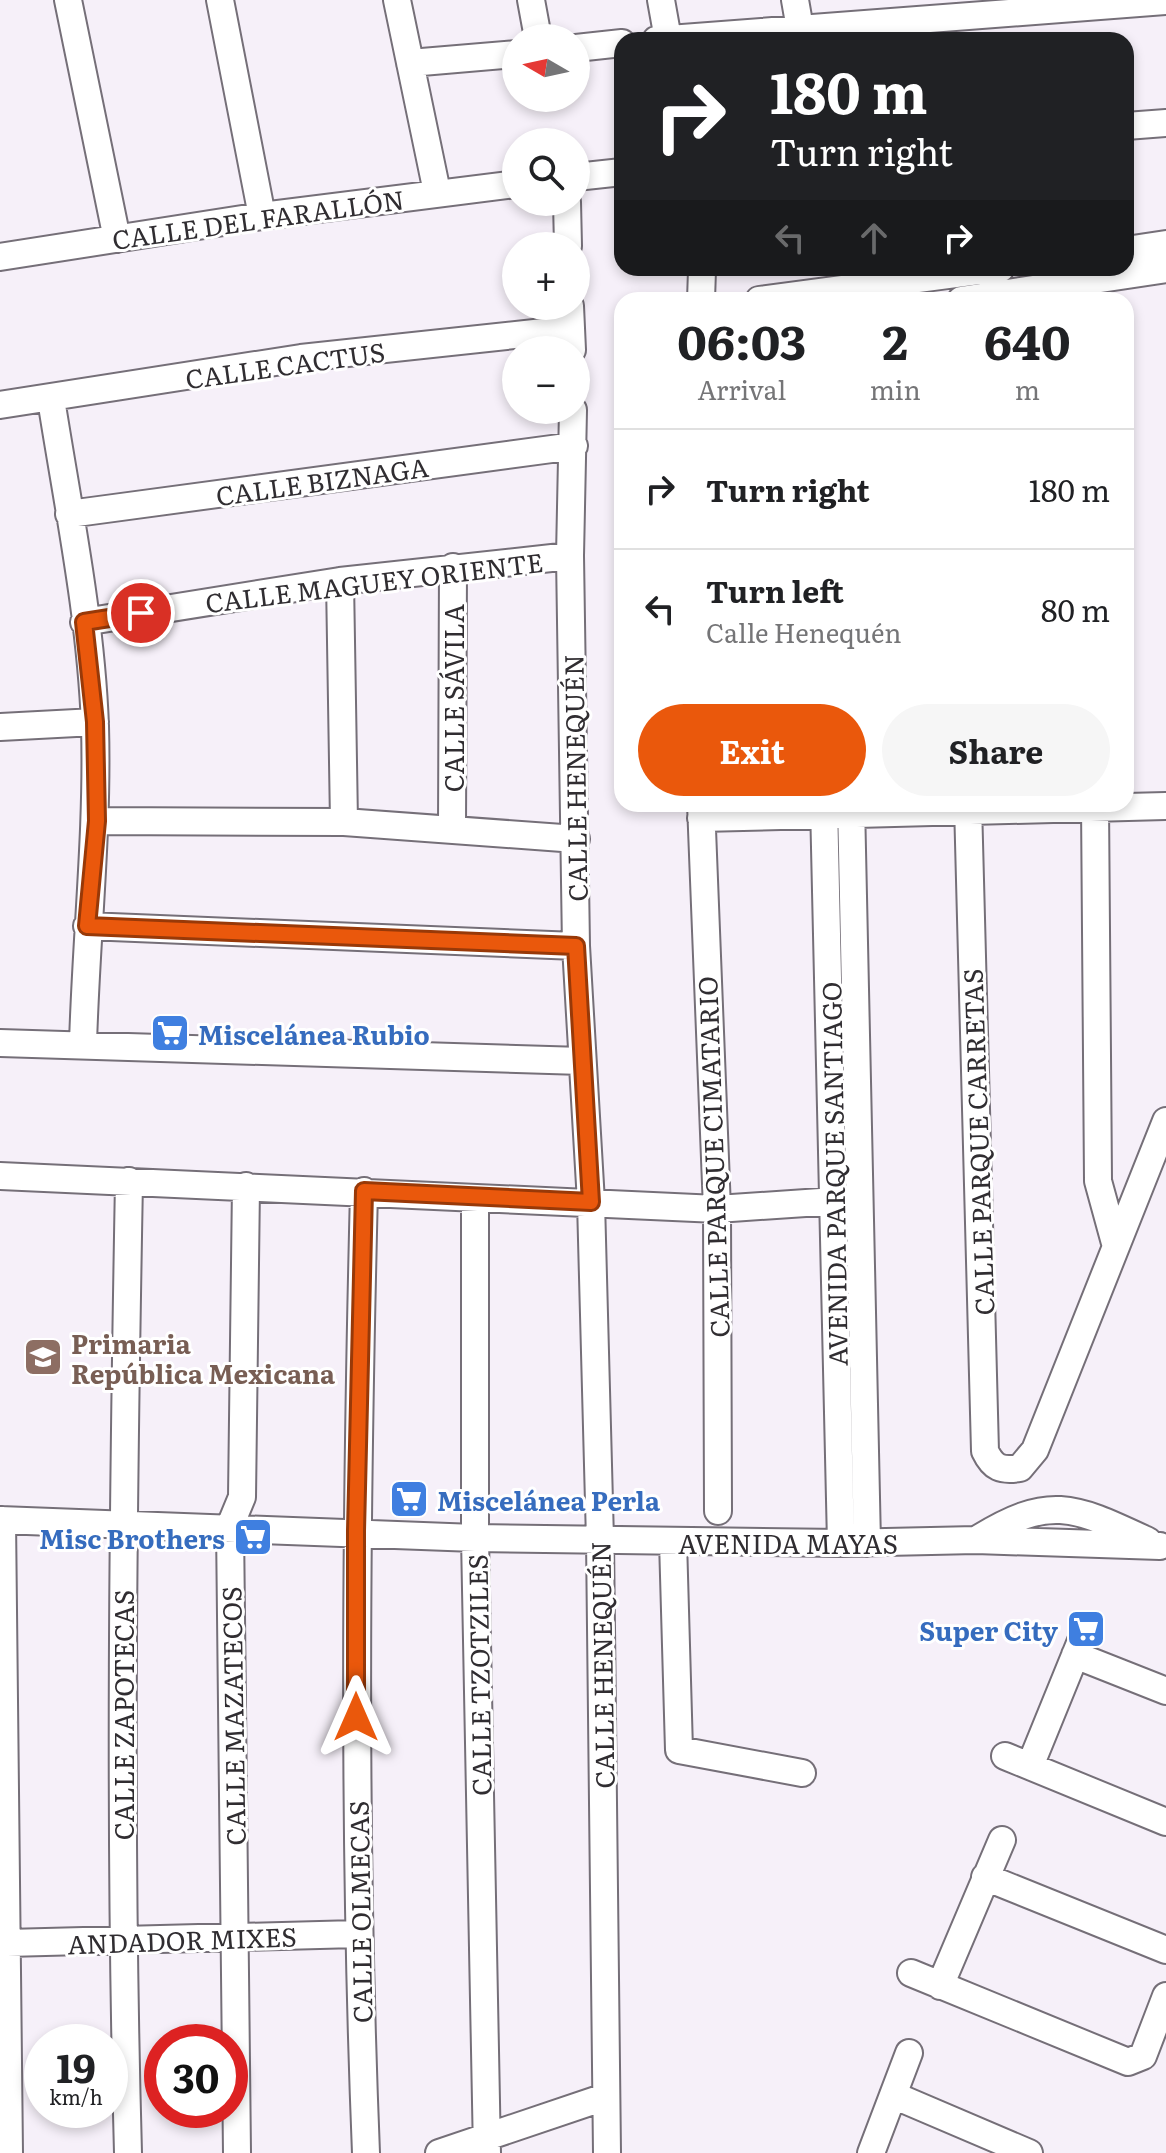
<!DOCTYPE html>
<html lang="en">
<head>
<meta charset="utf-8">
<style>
  body { margin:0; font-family:Literata,serif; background:#f6f6f6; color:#202124; height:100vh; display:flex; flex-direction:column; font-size:30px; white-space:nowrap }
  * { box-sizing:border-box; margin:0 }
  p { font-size:26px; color:#757577 }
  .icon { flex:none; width:44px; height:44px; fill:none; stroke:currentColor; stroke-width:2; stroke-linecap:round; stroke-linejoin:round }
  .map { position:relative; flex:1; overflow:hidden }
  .sheet { position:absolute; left:614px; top:292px; width:520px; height:520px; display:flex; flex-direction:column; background:#fff; border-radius:24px; box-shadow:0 4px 12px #0003 }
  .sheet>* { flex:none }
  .guide { position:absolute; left:614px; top:32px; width:520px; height:244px; border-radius:24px; box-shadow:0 4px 12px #0003; background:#202124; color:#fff; overflow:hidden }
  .needle { width:52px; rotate:279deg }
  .buttons { position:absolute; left:502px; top:24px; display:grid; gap:16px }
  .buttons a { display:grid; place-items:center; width:88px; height:88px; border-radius:50%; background:#fff; box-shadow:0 4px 12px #0003; font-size:40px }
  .speed { position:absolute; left:24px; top:2024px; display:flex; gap:16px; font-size:40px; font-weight:700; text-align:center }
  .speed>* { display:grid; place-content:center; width:104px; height:104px; border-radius:50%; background:#fff; box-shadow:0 4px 12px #0003; line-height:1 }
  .speed small { font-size:20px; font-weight:400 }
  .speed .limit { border:12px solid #d22; background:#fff; color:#111 }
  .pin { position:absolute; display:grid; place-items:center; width:68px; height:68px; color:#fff; margin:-34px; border:4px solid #fff; border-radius:50%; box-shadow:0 2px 8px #0007 }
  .me { position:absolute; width:88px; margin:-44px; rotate:0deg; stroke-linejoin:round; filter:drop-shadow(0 0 6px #0008) }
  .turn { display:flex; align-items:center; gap:28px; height:168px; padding:0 24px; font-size:36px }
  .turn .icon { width:104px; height:104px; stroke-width:2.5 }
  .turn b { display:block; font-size:56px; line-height:68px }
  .lanes { display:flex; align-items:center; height:76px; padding:0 24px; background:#0003; justify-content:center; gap:40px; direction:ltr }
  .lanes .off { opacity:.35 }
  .eta { display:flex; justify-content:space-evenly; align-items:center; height:136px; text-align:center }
  .eta b { font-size:48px; font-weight:700; line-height:56px }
  .cta { display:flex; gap:16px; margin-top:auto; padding:16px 24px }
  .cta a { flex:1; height:92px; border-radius:48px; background:#ea580c; color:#fff; font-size:32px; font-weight:700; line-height:92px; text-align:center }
  .cta a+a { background:#f6f6f6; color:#202124 }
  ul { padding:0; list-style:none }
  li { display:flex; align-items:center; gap:24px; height:120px; padding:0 24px; border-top:2px solid #e0e0e0 }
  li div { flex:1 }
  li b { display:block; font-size:30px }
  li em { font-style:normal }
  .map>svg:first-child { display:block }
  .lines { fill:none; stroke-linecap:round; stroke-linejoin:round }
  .minor-casing { stroke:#756f78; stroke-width:30 }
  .minor { stroke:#fff; stroke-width:26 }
  .route-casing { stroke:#983908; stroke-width:20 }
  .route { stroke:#ea580c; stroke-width:14 }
  .labels { text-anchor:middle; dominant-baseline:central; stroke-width:6; stroke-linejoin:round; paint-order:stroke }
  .street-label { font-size:26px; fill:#302d31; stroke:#fff }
  .shop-label { font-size:26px; font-weight:bold; fill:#366cbe; stroke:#fff; text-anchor:start }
  .education-label { font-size:26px; font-weight:bold; fill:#785e54; stroke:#fff; text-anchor:start }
</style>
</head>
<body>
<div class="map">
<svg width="1166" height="2153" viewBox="0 0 1166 2153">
  <rect width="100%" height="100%" fill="#f6f0f9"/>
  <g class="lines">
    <defs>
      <path id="minor" d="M 68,0 L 117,239
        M 220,0 L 262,216
        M 397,0 L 437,192
        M 531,0 L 538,38
        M 661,0 L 668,39
        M 795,0 L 802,40
        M 656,40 L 1166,1
        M 576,48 L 622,43
        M 410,63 L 516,54
        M 1126,126 L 1166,123
        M 576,177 L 622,172
        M 567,202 L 568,246
        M 1126,250 L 1166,244
        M 0,257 L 262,216 L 516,184
        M 701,300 L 702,270
        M 759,300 L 1001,268
        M 961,300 L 1166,269
        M 570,306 L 572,350
        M 51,399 C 68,507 91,617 95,726 C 98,832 86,938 83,1044
        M 0,405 L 301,358 L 571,329
        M 573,410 L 570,556 L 576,946 L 591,1202 L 600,1540 L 607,2153
        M 69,514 L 574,446
        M 340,581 L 344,822
        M 84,622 L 340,581 L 570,556
        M 0,727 L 95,722
        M 701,804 L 717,1209 L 718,1511
        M 824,804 L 841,1543
        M 851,804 L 867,1543
        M 968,804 L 985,1451 C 993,1468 1001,1471 1020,1468 L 1035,1450 L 1166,1121
        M 1095,804 L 1098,1181 L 1115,1243
        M 701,818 L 1166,806
        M 97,821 L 344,822 L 576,839
        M 452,829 L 453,567
        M 87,926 L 576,946
        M 0,1043 L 582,1061
        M 0,1176 L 717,1209 L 835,1201
        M 364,1191 C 356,1512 353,1832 366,2153
        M 475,1198 L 475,1538 L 487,2153
        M 0,1520 L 475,1538 L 841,1543 L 976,1540 L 1160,1546
        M 2,1520 L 9,2153
        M 976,1540 C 1050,1494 1073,1506 1148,1541
        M 673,1541 L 679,1750 L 802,1773
        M 1075,1655 L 1166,1691
        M 1005,1756 L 1166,1822
        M 1030,1766 L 1083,1636
        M 985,1877 L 1166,1950
        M 7,1943 L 357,1934
        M 911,1973 L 1128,2062 L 1143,2056 L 1166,1996
        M 940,1986 L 1002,1840
        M 893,2095 L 1029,2153
        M 128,2153 C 119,1829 123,1505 129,1181
        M 237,2153 L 230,1526 L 242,1497 L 246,1186
        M 439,2153 L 605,2097
        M 871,2153 L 909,2053"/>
    </defs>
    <use href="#minor" class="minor-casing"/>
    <use href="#minor" class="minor"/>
  </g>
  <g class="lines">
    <defs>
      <path id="route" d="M 141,613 L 84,622 L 95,722 L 97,821 L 87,926 L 576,946 L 591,1202 L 364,1191 L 356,1531 L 356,1717"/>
    </defs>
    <use href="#route" class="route-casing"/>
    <use href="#route" class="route"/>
  </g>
  <defs>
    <symbol id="supermarket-square" viewBox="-11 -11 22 22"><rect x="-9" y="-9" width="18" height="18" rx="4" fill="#3f7fe0" stroke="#fff"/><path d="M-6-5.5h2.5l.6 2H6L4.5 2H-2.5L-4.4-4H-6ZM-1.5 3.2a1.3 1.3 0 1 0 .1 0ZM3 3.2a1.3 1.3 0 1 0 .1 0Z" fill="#fff"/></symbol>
    <symbol id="school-square" viewBox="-11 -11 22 22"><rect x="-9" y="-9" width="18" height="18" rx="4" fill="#8d6e63" stroke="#fff"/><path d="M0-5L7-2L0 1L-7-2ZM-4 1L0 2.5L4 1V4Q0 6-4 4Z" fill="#fff"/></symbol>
  </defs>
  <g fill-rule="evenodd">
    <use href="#supermarket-square" x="148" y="1011" width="44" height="44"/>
    <use href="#school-square" x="21" y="1335" width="44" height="44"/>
    <use href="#supermarket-square" x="387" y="1477" width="44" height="44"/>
    <use href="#supermarket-square" x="231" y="1515" width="44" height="44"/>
    <use href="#supermarket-square" x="1064" y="1607" width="44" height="44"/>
  </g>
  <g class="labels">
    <g class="street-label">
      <text transform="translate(258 218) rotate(-8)">CALLE DEL FARALLÓN</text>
      <text transform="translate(285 364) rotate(-8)">CALLE CACTUS</text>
      <text transform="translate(322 480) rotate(-8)">CALLE BIZNAGA</text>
      <text transform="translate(374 581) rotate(-7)">CALLE MAGUEY ORIENTE</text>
      <text transform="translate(452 698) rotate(-90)">CALLE SÁVILA</text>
      <text transform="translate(574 778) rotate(-91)">CALLE HENEQUÉN</text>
      <text transform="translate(977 1142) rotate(-92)">CALLE PARQUE CARRETAS</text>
      <text transform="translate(712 1157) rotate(-92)">CALLE PARQUE CIMATARIO</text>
      <text transform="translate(833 1174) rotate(-91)">AVENIDA PARQUE SANTIAGO</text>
      <text x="788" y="1542">AVENIDA MAYAS</text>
      <text transform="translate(601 1665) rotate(-91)">CALLE HENEQUÉN</text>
      <text transform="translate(478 1675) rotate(-91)">CALLE TZOTZILES</text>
      <text transform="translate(122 1715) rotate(-90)">CALLE ZAPOTECAS</text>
      <text transform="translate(232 1716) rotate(-91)">CALLE MAZATECOS</text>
      <text transform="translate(359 1912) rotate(-91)">CALLE OLMECAS</text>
      <text transform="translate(182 1939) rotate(-2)">ANDADOR MIXES</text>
    </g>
    <g class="shop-label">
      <text x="198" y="1033">Miscelánea Rubio</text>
      <text x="437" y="1499">Miscelánea Perla</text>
      <text x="225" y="1537" text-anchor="end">Misc Brothers</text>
      <text x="1058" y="1629" text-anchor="end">Super City</text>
    </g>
    <g class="education-label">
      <text x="71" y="1342">Primaria<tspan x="71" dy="30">República Mexicana</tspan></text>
    </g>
  </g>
</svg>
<div class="buttons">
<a><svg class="needle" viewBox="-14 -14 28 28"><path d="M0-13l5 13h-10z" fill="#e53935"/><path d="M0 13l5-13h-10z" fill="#757577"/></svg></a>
<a><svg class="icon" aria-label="search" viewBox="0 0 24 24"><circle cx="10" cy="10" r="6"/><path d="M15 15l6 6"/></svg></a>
<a>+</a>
<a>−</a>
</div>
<div class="speed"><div>19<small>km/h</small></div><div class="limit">30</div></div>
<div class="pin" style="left:141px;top:613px;background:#d93025"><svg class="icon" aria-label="arrive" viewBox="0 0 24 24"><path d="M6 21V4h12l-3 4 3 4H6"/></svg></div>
<svg class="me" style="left:356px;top:1717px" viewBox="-20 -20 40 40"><path d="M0-17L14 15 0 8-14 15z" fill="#ea580c" stroke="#fff" stroke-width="4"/></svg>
<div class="guide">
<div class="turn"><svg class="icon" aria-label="right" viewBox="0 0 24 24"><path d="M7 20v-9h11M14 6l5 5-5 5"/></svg><div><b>180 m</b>Turn right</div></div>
<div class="lanes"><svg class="icon off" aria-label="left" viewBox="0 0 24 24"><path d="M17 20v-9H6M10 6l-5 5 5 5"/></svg><svg class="icon off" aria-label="ahead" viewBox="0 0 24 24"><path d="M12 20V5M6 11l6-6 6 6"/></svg><svg class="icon" aria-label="right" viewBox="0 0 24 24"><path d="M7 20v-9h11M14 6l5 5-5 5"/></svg></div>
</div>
<section class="sheet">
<div class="eta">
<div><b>06:03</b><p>Arrival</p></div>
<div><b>2</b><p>min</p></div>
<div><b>640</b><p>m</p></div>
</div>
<ul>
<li><svg class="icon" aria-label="right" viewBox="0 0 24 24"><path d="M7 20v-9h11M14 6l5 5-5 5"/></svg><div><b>Turn right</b></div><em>180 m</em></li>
<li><svg class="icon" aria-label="left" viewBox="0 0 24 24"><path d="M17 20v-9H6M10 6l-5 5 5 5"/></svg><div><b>Turn left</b><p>Calle Henequén</p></div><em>80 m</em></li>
</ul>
<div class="cta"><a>Exit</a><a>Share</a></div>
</section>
</div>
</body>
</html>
